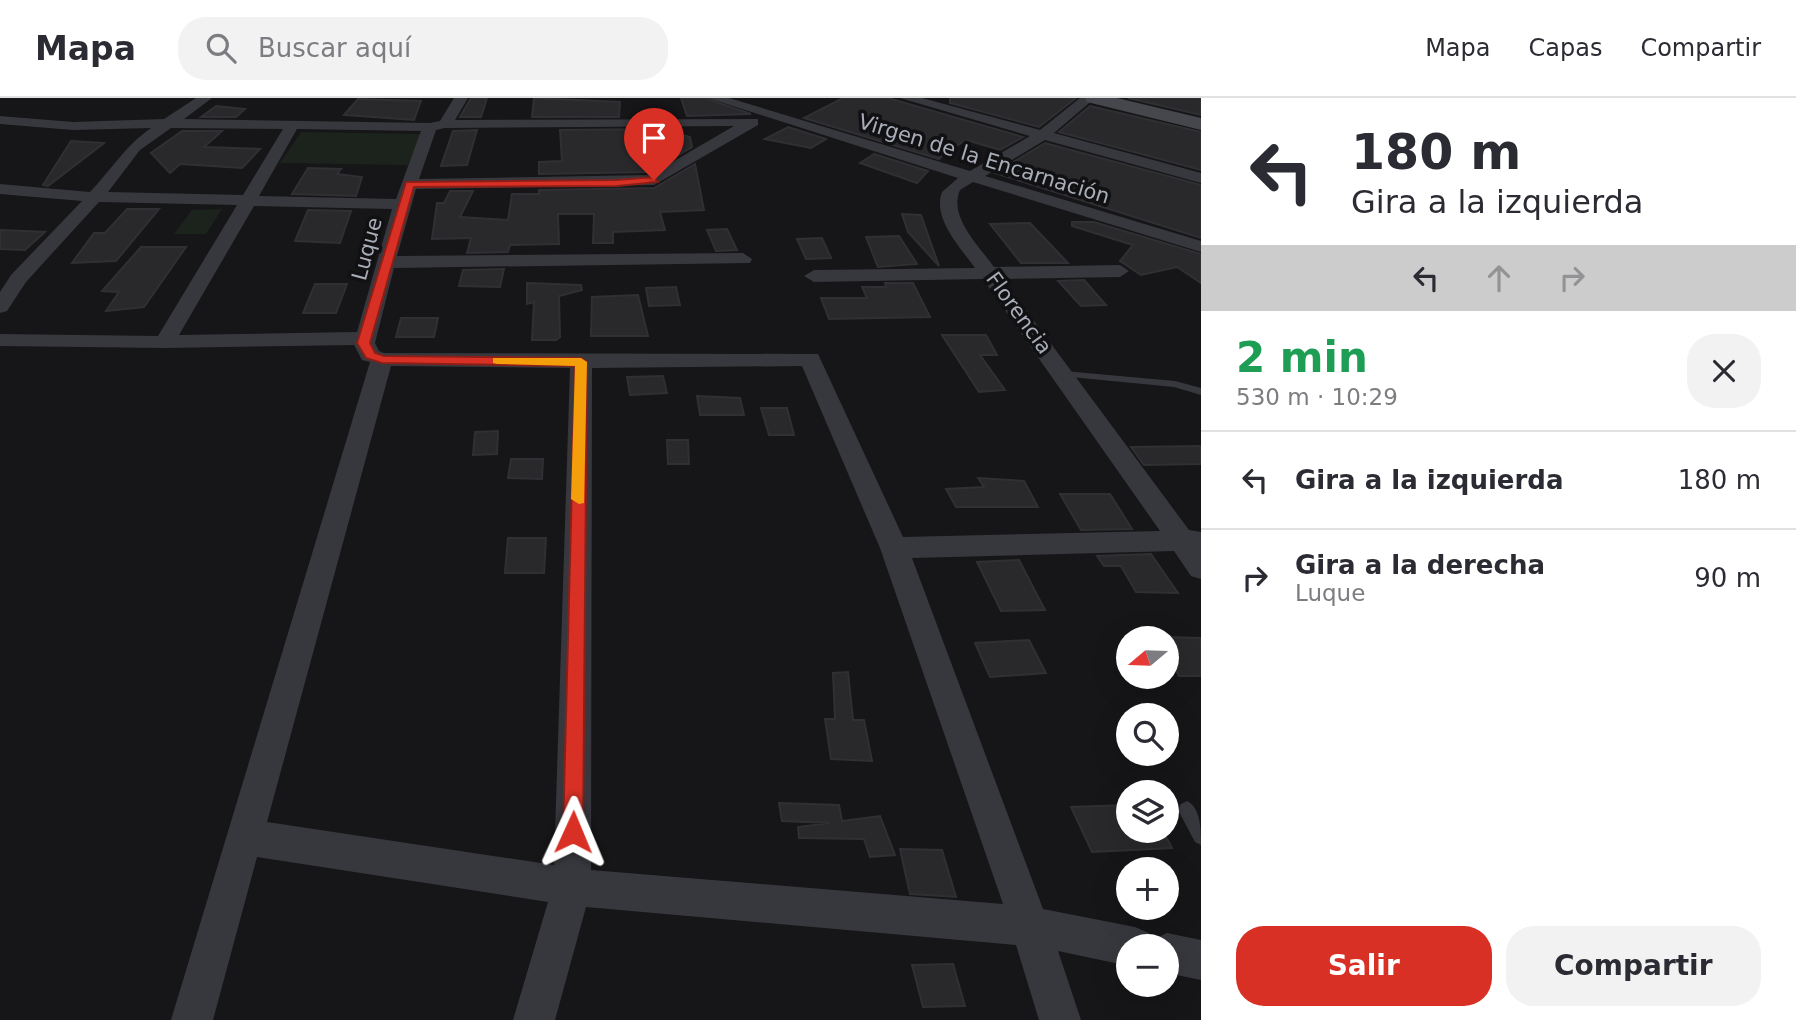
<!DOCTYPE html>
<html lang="es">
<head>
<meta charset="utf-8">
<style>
  body { margin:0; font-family:"DejaVu Sans",sans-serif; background:#f2f2f3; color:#2b2b33; height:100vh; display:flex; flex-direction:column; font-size:26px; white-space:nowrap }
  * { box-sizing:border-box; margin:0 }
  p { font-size:23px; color:#7c7c81 }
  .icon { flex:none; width:38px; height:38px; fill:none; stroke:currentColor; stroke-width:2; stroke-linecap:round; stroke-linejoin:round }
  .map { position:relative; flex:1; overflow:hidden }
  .sheet { display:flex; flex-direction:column; background:#fff; width:595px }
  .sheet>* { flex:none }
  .top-card { background:#fff; color:#2b2b33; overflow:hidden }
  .needle { width:46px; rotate:251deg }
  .buttons { position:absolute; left:1116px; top:528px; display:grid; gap:14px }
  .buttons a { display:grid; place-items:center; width:63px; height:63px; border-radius:50%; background:#fff; box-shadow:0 7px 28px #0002; font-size:35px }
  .pin { position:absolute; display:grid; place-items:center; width:60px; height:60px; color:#fff; margin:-72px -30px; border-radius:50% 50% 50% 0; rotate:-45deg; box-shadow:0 0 7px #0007 }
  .pin .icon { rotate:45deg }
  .me { position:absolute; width:77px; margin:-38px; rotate:1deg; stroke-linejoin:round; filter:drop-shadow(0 0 5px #0008) }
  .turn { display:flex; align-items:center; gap:24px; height:147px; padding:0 35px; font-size:32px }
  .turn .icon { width:91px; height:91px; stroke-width:2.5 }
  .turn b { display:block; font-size:49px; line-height:60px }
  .lanes { display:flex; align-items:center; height:66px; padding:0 35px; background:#0003; justify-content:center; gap:35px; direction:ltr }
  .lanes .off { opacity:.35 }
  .round { display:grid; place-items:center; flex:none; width:74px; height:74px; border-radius:28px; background:#f2f2f3 }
  .headline { display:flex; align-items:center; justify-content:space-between; height:119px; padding:0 35px }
  h1 { font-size:42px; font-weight:600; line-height:52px; color:#1e9e55 }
  .cta { display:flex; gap:14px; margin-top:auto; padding:14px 35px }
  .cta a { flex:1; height:80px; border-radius:28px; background:#d93025; color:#fff; font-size:28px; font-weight:600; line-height:80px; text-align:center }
  .cta a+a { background:#f2f2f3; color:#2b2b33 }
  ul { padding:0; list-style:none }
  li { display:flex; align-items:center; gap:21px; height:98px; padding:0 35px; border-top:2px solid #e1e1e2 }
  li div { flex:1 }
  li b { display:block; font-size:26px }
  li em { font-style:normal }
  header { display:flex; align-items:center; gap:42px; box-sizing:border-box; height:98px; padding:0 35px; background:#fff; border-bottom:2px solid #e1e1e2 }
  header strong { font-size:33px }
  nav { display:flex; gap:38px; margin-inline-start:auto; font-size:24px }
  .search { width:490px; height:63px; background:#f2f2f3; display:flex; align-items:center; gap:18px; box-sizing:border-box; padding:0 24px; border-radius:28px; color:#7c7c81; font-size:26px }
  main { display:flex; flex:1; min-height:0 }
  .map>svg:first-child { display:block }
  .green { fill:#1c231d }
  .building { fill:#29292c; stroke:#303034; stroke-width:2 }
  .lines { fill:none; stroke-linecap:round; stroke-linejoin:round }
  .lane { fill:#37383d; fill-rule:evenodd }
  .street { fill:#37383d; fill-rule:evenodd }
  .secondary { fill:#45474d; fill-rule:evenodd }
  .route { fill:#d93025; stroke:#8d1f18; stroke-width:2 }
  .slow { fill:#f59e0b }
  .labels { text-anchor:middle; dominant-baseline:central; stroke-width:7; stroke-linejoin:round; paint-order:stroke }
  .far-street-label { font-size:21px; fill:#a8adb8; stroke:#111113 }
</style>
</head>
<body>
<header>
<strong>Mapa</strong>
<div class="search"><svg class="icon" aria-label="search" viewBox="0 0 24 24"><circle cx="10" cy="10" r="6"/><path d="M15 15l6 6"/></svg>Buscar aquí</div>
<nav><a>Mapa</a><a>Capas</a><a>Compartir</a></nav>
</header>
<main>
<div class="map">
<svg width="1201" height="922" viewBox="0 0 1201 922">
  <rect width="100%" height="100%" fill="#161618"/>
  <path class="green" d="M 301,34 L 422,36 L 408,67 L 280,65 Z
    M 222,111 L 206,136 L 174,136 L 192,112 Z"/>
  <path class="building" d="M 471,0 L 487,0 L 481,19 L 460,19 Z
    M 534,0 L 620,4 L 619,19 L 532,19 Z
    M 681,0 L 705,0 L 751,16 L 687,18 Z
    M 843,0 L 888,0 L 1023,39 L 1000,52 L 966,42 L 955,49 L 951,48 L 939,61 L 804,20 Z
    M 950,0 L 1076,0 L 1039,29 L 950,5 Z
    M 1128,0 L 1201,0 L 1201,17 Z
    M 358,1 L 421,3 L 414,22 L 344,17 Z
    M 216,8 L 245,11 L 236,19 L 201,19 Z
    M 1090,8 L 1201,34 L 1201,72 L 1059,34 Z
    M 788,29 L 826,41 L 811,50 L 765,41 Z
    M 661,31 L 690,39 L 692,49 L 649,74 L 539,76 L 539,64 L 562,63 L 560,32 Z
    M 477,32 L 467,67 L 441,68 L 453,33 Z
    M 182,33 L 222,33 L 204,49 L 260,51 L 242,70 L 180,66 L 170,75 L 151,55 Z
    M 71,43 L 104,45 L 48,88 L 43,87 Z
    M 1045,45 L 1201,87 L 1201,140 L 995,75 Z
    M 874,56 L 928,73 L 917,85 L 860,65 Z
    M 695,66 L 704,112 L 660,114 L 665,132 L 613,134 L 613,145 L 593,145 L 594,116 L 558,116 L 559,146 L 510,147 L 508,154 L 467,155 L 471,140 L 432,141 L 437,105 L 444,105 L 450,93 L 473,93 L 460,119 L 508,122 L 512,96 L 539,96 L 539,92 L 654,90 Z
    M 308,70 L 341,71 L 337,76 L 362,79 L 356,98 L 292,96 Z
    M 127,111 L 159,111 L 116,163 L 72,165 L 94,135 L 105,135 Z
    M 308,112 L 351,113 L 340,145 L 295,143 Z
    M 902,116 L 921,117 L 939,168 L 908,134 Z
    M 1072,124 L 1094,124 L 1201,156 L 1201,185 L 1177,169 L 1141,177 L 1120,163 L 1133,147 L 1072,128 Z
    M 1030,125 L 1068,165 L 1021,165 L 990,126 Z
    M 727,131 L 737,152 L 716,153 L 707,132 Z
    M 0,132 L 45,134 L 25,152 L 0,151 Z
    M 899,138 L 917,166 L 878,169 L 866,139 Z
    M 822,140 L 831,160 L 806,161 L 797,141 Z
    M 141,149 L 186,149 L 144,209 L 106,213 L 119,194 L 102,193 Z
    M 504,171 L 500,189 L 459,188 L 463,172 Z
    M 1084,182 L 1106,207 L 1081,208 L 1058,183 Z
    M 527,185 L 581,187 L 582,192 L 559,198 L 560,239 L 556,242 L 532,242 L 534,204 L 527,206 Z
    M 885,185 L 913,185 L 930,219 L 829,221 L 821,200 L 867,200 L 862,189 L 886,189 Z
    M 315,186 L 347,186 L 336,215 L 303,215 Z
    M 676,189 L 680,207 L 649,208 L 646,190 Z
    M 638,197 L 648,238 L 591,238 L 592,199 Z
    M 401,220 L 438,220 L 434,239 L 396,239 Z
    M 942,237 L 986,237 L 997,257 L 980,257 L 1005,292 L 979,294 Z
    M 663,278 L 667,295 L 630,297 L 627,279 Z
    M 697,298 L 740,300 L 744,317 L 700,317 Z
    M 761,310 L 787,310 L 794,337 L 769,337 Z
    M 498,333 L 497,356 L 473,357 L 475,334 Z
    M 667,342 L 688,342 L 689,366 L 668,366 Z
    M 1201,348 L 1201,366 L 1144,367 L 1131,349 Z
    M 511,361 L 543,361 L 542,381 L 508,380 Z
    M 978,380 L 1024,383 L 1038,409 L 956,409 L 946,391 L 984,389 Z
    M 1060,396 L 1110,396 L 1132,431 L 1081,432 Z
    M 508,440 L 546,440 L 544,475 L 505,475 Z
    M 1151,456 L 1178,495 L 1136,494 L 1121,468 L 1104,468 L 1097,458 Z
    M 1019,462 L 1045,512 L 1001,513 L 977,464 Z
    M 1167,539 L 1201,540 L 1201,578 L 1179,578 L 1167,556 Z
    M 1029,542 L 1046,575 L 990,579 L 975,545 Z
    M 848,574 L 853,622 L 864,622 L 872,663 L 831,661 L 825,621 L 835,621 L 833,575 Z
    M 779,705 L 839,707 L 842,723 L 880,718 L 895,757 L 870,759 L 864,741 L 799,740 L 798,729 L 830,725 L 782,723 Z
    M 1129,707 L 1129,733 L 1163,733 L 1172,750 L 1092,754 L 1071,709 Z
    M 900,751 L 942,752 L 956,799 L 910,796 Z
    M 953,866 L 965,908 L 923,909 L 912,867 Z"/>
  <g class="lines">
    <path class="lane" d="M 1064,273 L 1175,283 L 1201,290 L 1201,297 L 1174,289 L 1060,278 L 1060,274 Z
      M 1187,703 C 1201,710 1201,732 1201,747 L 1195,744 L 1178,712 L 1181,706 Z"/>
    <path class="street" d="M 196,0 L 212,0 L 184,21 L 430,25 L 440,23 L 454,0 L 468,0 L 455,22 L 758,21 L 758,27 L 654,87 L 416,91 L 397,158 L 743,155 L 752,161 L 750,165 L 394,170 L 375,245 L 379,253 L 384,255 L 818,256 L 903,439 L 1160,433 L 983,181 L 814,184 L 804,178 L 814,172 L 975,170 C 961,150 932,121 942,94 L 958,80 L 708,0 L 729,0 L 970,73 L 1030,38 L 900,0 L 922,0 L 1040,32 L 1080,0 L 1095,0 L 1054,35 L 1201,75 L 1201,85 L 1045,42 L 985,78 L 1201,143 L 1201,154 L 973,84 L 960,92 C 948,119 980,149 994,169 L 1120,167 L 1129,173 L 1120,179 L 1003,181 L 1189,432 L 1201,434 L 1201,481 L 1191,478 L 1174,453 L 912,460 L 1043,811 L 1135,829 L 1149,835 L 1152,842 L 1167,835 L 1201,842 L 1201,882 L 1167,875 L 1167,849 L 1129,849 L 1129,868 L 1058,853 L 1081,922 L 1039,922 L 1016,847 L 586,809 L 555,922 L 513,922 L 548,804 L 257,759 L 213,922 L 171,922 L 370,264 L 362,262 L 354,247 L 165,250 L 0,248 L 0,236 L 158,238 L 237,107 L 99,104 L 26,184 L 7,213 L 0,215 L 0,194 L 11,177 L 82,103 L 0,96 L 0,86 L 90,94 C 112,71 125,48 151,30 L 73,32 L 0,26 L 0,18 L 73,24 L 164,21 ZM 734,28 L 650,77 L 419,81 L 436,32 L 445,30 ZM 171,30 L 283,31 L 243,97 L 108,94 L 140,52 ZM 297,31 L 421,33 L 396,101 L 259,98 ZM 254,108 L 392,111 L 357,234 L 179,237 ZM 391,268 L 570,270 L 554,767 L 267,724 ZM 802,268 L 880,450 L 1003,806 L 591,772 L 592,270 Z"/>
    <path class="secondary" d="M 1085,0 L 1117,0 L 1201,20 L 1201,32 L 1087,4 Z"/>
  </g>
  <path class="route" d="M 654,79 L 658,84 L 617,88 L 414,89 L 370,245 L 375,255 L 384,258 L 581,260 L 587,264 L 583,734 L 580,741 L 573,744 L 566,741 L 563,734 L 575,268 L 382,265 L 366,260 L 357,245 L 406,84 L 617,82 Z"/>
  <path class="slow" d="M 493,260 L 581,260 L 587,264 L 584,405 L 579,406 L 571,401 L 575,268 L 497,266 L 493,265 Z"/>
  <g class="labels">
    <g class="far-street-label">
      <text transform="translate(984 61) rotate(17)">Virgen de la Encarnación</text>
      <text transform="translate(367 151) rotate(-75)">Luque</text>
      <text transform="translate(1019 215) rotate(54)">Florencia</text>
    </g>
  </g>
</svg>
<div class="buttons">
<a><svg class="needle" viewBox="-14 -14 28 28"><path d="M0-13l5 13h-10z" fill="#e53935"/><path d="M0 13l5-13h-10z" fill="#7c7c81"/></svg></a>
<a><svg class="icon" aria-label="search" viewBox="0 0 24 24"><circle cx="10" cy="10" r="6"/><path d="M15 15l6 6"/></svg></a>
<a><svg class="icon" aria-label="layers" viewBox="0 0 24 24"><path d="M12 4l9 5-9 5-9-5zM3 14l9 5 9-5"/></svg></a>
<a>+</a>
<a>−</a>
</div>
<div class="pin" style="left:654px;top:82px;background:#d93025"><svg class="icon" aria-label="arrive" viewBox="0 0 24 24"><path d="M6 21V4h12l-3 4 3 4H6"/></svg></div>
<svg class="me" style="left:573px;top:734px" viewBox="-20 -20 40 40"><path d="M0-17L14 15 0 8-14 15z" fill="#d93025" stroke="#fff" stroke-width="4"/></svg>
</div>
<section class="sheet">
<div class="top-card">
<div class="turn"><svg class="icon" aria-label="left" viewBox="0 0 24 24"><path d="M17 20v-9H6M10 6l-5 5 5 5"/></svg><div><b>180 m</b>Gira a la izquierda</div></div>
<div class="lanes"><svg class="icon" aria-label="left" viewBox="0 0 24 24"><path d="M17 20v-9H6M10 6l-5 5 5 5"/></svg><svg class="icon off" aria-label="ahead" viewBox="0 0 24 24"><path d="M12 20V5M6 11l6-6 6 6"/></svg><svg class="icon off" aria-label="right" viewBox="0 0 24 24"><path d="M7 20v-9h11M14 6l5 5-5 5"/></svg></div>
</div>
<div class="headline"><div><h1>2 min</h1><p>530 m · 10:29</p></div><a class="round"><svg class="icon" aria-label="close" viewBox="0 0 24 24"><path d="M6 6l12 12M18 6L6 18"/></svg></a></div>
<ul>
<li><svg class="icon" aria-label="left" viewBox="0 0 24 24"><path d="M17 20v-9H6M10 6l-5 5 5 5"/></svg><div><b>Gira a la izquierda</b></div><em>180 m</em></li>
<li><svg class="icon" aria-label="right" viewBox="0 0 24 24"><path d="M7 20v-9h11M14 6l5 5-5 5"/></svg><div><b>Gira a la derecha</b><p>Luque</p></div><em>90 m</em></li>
</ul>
<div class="cta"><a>Salir</a><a>Compartir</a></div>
</section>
</main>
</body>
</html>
